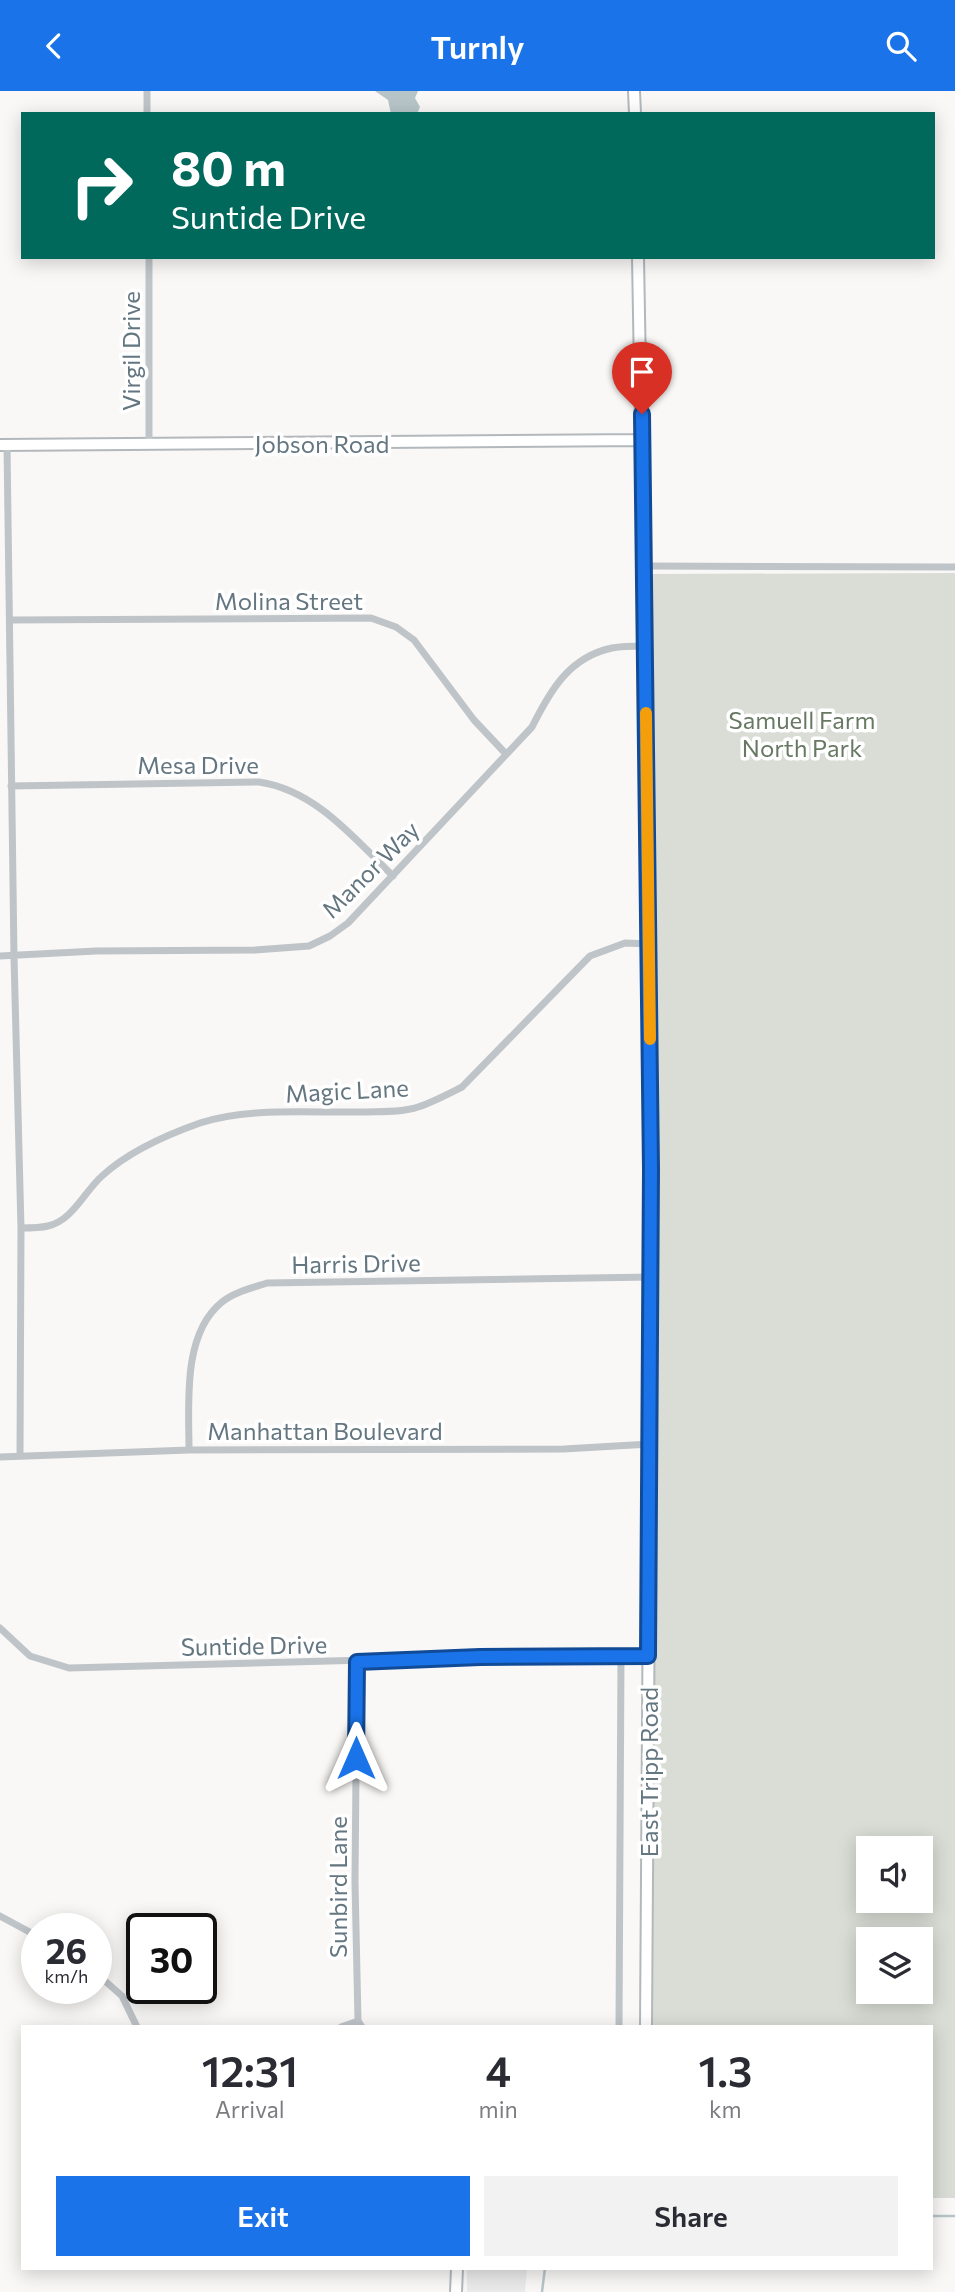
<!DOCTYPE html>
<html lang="en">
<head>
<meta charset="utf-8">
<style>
  body { margin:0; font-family:Commissioner,sans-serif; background:#f2f2f3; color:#2b2b33; height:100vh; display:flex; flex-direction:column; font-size:26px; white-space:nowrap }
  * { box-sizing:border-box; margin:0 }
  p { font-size:23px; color:#7c7c81 }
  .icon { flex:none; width:38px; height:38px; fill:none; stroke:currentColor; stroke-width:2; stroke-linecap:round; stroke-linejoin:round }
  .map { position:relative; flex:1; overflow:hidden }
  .drawer { position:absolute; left:21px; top:1934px; width:912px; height:245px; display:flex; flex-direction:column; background:#fff; border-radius:0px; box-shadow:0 4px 18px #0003 }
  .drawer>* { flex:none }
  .guide { position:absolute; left:21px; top:21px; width:914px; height:147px; border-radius:0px; box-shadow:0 4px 18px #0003; background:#00695c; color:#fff; overflow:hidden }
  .tools { position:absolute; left:856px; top:1745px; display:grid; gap:14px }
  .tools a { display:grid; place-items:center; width:77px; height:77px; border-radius:0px; background:#fff; box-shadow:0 4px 18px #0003; font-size:35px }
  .speed { position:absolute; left:21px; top:1822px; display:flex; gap:14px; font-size:35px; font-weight:700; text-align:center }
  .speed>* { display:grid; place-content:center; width:91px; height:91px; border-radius:50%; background:#fff; box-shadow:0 4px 18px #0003; line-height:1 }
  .speed small { font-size:18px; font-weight:400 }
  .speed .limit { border:4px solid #111; border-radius:10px; background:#fff; color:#111 }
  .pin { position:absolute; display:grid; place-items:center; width:60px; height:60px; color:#fff; margin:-72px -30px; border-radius:50% 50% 50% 0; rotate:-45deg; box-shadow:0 0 7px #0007 }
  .pin .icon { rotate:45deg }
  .me { position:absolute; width:77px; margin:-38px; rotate:0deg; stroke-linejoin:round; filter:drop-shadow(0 0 5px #0008) }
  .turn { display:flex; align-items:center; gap:24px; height:147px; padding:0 35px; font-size:32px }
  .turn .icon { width:91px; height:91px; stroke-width:2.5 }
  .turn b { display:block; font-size:49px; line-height:60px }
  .eta { display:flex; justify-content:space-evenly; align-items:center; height:119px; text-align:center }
  .eta b { font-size:42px; font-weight:600; line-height:49px }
  .action { display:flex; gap:14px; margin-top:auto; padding:14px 35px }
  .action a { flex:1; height:80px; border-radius:0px; background:#1a73e8; color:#fff; font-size:28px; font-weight:600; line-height:80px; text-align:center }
  .action a+a { background:#f2f2f3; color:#2b2b33 }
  header { display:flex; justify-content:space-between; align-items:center; height:91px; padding:0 35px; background:#1a73e8; color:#fff; font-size:32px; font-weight:600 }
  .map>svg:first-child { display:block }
  .built { fill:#e9eae9 }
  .green { fill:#d9ddd5; fill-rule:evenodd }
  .water { fill:#b7c5c8 }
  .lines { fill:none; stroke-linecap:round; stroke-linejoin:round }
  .stream { stroke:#b7c5c8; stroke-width:2.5 }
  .secondary-casing { stroke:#b2b8bc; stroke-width:14 }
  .street { stroke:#bfc4c8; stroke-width:7 }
  .secondary { stroke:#fff; stroke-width:10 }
  .route-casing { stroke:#114b97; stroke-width:18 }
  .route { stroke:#1a73e8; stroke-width:12 }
  .slow { stroke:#f59e0b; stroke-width:12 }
  .labels { text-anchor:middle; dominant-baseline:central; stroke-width:7; stroke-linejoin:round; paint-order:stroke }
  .street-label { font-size:24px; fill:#647680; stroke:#fff }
  .park-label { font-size:24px; fill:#687963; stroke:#fff }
</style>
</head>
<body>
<header><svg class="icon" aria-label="back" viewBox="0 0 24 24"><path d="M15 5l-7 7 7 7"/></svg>Turnly<svg class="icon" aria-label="search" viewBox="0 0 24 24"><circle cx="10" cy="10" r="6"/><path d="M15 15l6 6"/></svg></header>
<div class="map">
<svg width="955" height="2201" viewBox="0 0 955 2201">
  <rect width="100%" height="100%" fill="#f9f8f6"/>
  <path class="built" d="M 467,2177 L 527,2177 L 525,2201 L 467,2201 Z"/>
  <path class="green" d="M 955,482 L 955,2107 L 931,2107 L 931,1936 L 653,1935 L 652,1547 L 657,1354 L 648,483 ZM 868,1757 L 920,1757 L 920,1810 L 868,1810 ZM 868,1848 L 920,1848 L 920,1900 L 868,1900 Z"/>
  <path class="water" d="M 375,0 L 418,0 L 415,7 L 420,16 L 417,23 L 391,23 L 388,9 Z"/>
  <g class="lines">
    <path class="stream" d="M 931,2125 L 955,2125
      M 542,2201 L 545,2177"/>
    <defs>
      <path id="secondary" d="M 634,0 L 635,23
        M 638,166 L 650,853 L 651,1186 L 646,1936
        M 0,354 L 643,349
        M 456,2201 L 457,2177"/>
    </defs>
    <use href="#secondary" class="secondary-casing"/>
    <path class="street" d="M 147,0 L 147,23
      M 149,353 L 149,166
      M 7,354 L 14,866 L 21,1137 L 20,1365
      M 644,475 L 955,476
      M 10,529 L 371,527 L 396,536 L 414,549 L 474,629 L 506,663
      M 11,695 L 259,691 C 315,699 354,747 393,785
      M 0,865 L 96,860 L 255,859 L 309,855 L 330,845 L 348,832 L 532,636 C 550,600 569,566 612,557 C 622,555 634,555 645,555
      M 21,1137 C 30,1137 40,1137 48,1135 C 73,1129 84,1101 102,1085 C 129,1060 166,1044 200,1032 C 248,1016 310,1022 360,1021 C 378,1020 401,1022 418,1016 C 433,1011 448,1003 462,996 L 590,865 L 625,852 L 650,853
      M 189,1359 C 189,1313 182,1243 222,1211 C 234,1201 252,1197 267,1192 L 651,1186
      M 0,1366 L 189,1359 L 564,1358 L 650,1353
      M 0,1537 L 30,1565 L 69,1577 L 480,1566 L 648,1565
      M 357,1571 L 355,1791 L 358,1930 L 362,1936
      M 0,1825 L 37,1845
      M 96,1882 L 122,1905 L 137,1936
      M 341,1936 L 358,1930
      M 619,1936 L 621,1565"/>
    <use href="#secondary" class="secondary"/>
  </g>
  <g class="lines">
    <defs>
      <path id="route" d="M 356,1667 L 357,1571 L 480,1566 L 648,1565 L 651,1078 L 642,323"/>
    </defs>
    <use href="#route" class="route-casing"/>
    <use href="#route" class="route"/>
    <path class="slow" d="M 646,622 L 650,948"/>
  </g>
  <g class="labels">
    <g class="street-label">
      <text transform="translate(130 260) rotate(-90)">Virgil Drive</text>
      <text x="322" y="352">Jobson Road</text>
      <text x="289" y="509">Molina Street</text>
      <text x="198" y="673">Mesa Drive</text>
      <text transform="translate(370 778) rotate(-45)">Manor Way</text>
      <text transform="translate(347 999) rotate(-3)">Magic Lane</text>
      <text transform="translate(356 1172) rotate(-1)">Harris Drive</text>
      <text x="325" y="1339">Manhattan Boulevard</text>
      <text transform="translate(254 1554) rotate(-1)">Suntide Drive</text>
      <text transform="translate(648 1681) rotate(-90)">East Tripp Road</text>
      <text transform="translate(337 1796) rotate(-90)">Sunbird Lane</text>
    </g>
    <g class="park-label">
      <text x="802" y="628">Samuell Farm<tspan x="802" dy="28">North Park</tspan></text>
    </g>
  </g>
</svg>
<div class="tools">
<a><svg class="icon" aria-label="sound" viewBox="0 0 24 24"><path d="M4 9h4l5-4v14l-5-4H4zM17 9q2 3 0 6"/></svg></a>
<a><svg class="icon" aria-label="layers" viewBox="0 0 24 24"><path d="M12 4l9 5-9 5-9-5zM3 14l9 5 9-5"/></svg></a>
</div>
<div class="speed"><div>26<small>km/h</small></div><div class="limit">30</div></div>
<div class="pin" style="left:642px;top:323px;background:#d93025"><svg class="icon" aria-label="arrive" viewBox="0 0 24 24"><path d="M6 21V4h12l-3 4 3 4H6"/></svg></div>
<svg class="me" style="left:356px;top:1667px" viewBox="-20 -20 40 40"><path d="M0-17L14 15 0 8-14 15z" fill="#1a73e8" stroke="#fff" stroke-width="4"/></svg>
<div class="guide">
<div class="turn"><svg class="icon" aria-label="right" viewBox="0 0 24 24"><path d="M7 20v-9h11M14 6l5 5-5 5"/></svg><div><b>80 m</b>Suntide Drive</div></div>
</div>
<section class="drawer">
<div class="eta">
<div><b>12:31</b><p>Arrival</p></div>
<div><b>4</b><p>min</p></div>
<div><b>1.3</b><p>km</p></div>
</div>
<div class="action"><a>Exit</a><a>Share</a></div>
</section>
</div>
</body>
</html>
